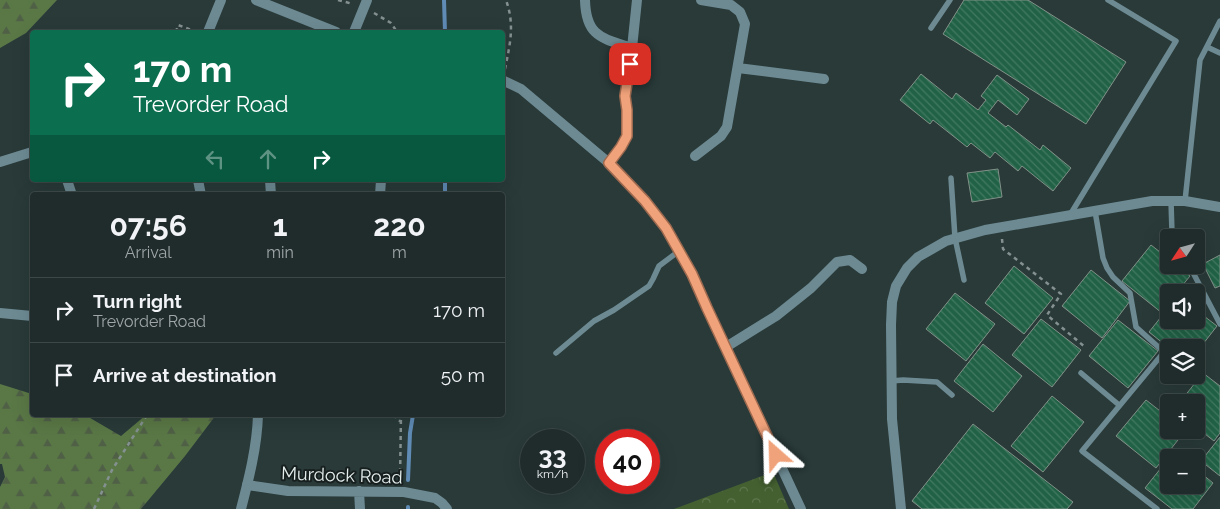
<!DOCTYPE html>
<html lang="en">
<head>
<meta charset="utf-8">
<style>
  body { margin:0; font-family:Raleway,sans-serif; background:#2c3837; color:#f1f3f6; height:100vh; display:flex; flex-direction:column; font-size:19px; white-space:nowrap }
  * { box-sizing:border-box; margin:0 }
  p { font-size:16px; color:#a1a7a9 }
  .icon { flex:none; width:28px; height:28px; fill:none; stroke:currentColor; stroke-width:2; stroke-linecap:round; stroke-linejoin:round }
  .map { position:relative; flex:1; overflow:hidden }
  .panel { position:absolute; left:30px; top:192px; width:475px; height:225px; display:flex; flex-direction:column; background:#1f2c2b; border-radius:5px; box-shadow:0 5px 20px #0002,0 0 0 1px #3c4847 }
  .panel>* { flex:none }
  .top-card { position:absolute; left:30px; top:30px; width:475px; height:152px; border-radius:5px; box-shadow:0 5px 20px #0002,0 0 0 1px #3c4847; background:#0b6e4f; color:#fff; overflow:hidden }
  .needle { width:32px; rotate:234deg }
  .controls { position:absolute; left:1160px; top:229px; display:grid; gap:10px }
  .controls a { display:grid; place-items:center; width:45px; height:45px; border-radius:5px; background:#1f2c2b; box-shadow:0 5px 20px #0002,0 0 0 1px #3c4847; font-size:25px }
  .speed { position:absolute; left:520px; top:429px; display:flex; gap:10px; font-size:25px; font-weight:700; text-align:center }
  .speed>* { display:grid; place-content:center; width:65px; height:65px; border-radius:50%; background:#1f2c2b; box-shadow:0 5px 20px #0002,0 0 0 1px #3c4847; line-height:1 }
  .speed small { font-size:12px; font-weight:400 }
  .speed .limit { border:8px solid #d22; background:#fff; color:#111 }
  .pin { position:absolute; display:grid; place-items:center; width:42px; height:42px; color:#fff; margin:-21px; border-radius:10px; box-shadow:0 2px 8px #0006 }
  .me { position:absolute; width:55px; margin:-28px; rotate:335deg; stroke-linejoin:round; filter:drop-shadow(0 0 4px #0008) }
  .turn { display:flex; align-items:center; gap:18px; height:105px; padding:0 20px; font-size:22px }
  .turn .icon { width:65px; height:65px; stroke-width:2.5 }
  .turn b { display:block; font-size:35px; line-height:42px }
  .lanes { display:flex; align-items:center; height:48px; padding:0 20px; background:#0003; justify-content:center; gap:25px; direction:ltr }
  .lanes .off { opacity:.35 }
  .eta { display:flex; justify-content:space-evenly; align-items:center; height:85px; text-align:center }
  .eta b { font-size:30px; font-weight:700; line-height:35px }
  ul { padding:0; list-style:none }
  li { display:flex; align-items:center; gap:15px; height:65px; padding:0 20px; border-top:1px solid #3c4847 }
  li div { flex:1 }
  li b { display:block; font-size:19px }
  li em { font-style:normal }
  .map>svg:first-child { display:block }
  .forest { fill:url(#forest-firs) }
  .park { fill:url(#park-crowns) }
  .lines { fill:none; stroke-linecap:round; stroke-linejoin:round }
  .stream { stroke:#5f8bb5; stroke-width:4 }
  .building { fill:url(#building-back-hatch); stroke:#819188 }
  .path { stroke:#849190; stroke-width:2.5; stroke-dasharray:4 4; stroke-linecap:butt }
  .service { stroke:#6d8a93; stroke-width:5.5 }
  .minor { stroke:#6d8a93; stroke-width:10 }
  .tertiary { stroke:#6d8a93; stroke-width:10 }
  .route-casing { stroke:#9c694f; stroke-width:12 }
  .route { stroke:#f0a27a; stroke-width:9 }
  .labels { text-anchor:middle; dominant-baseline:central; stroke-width:4; stroke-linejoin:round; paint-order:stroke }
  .street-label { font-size:18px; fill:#e4eeed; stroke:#18201f }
</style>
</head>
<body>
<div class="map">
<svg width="1220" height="509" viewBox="0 0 1220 509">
  <defs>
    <pattern id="forest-firs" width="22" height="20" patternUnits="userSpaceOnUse" patternTransform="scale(1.25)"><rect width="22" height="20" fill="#5a7846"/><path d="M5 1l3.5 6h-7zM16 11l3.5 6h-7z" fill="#4f6046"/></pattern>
    <pattern id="park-crowns" width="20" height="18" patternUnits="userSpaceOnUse" patternTransform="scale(1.25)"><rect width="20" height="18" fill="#446030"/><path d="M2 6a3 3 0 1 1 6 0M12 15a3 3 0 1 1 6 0" fill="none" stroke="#5f774e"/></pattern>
    <pattern id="building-back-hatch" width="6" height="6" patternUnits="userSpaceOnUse" patternTransform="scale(1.25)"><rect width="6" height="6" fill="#216246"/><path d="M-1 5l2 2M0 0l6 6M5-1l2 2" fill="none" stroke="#417961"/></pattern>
  </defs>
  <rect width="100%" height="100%" fill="#293a39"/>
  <path class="forest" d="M 0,0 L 57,0 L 26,33 L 0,48 Z
    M 0,384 L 32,394 L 32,415 L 85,415 L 121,436 L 146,415 L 216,415 L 185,456 L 141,509 L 0,509 L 0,487 L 5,477 L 2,464 L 0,464 Z"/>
  <path class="park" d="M 773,472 L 789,509 L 674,509 Z"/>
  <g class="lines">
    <path class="stream" d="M 444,0 L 445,32
      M 445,180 L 445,195
      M 408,480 L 410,433 L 413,415
      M 408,509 L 408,507"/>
  </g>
  <path class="building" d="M 964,0 L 1028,0 L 1126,62 L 1086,124 L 943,34 Z
    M 921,74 L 952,99 L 956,93 L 978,110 L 986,100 L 981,96 L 997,75 L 1029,99 L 1017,115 L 998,100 L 988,113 L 1006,127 L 1008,125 L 1040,150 L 1043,145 L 1071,168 L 1053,191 L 1022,166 L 1018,171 L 995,152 L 990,158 L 971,143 L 967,147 L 933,120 L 930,124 L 900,100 Z
    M 998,169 L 1002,197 L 972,202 L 967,173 Z
    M 1151,245 L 1169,259 L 1169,265 L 1176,265 L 1190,276 L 1177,292 L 1169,292 L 1169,304 L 1162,313 L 1122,281 Z
    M 1220,255 L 1220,286 L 1215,288 L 1203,264 Z
    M 1014,266 L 1053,298 L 1024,334 L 985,303 Z
    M 1091,270 L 1130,301 L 1102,338 L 1062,306 Z
    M 955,293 L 995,324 L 966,361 L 926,329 Z
    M 1169,307 L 1169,320 L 1196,320 L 1196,310 L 1217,326 L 1196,353 L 1196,348 L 1169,348 L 1149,332 Z
    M 1041,319 L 1081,350 L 1052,387 L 1012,355 Z
    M 1118,320 L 1158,351 L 1128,388 L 1089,356 Z
    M 983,344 L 1022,376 L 993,412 L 954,381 Z
    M 1203,373 L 1220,386 L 1220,433 L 1214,441 L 1196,427 L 1196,402 L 1180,402 Z
    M 1052,396 L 1084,422 L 1043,472 L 1011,446 Z
    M 1146,400 L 1169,418 L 1169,430 L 1184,430 L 1185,431 L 1156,468 L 1116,436 Z
    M 973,424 L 1073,502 L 1067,509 L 922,509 L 912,501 Z
    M 1220,437 L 1220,476 L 1201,461 Z
    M 1174,452 L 1181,458 L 1169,458 Z
    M 1169,458 L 1169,485 L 1196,485 L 1196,469 L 1213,483 L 1193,509 L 1172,509 L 1145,488 Z"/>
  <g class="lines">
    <path class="path" d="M 338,0 L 353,4
      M 374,13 L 391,23 L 397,32
      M 176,32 L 178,25 L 197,32
      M 505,69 C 510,44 515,25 506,0
      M 1002,239 L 1003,249 L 1061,294 L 1047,315 L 1085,347
      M 393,415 L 401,422
      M 400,480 L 401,415
      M 94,509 L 112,470 L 147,415"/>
    <path class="service" d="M 931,28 L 950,0
      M 1207,47 L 1220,53
      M 951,178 L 955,238 L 964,280
      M 1171,201 L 1172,233 L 1175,238
      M 1185,201 L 1200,60 L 1220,21
      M 1095,211 L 1103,258 L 1107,268 L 1113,277 L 1130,293 L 1136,327 L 1164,352 L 1082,451 L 1157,509
      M 1070,215 L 1176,41 L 1108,0
      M 1189,265 L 1220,324
      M 556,353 L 594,321 L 614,310 L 649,286 L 653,279 L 659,266 L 679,251
      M 1081,373 L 1119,405
      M 891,381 L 903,380 L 937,382 L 952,395"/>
    <path class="minor" d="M 585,0 C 586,37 602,38 632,48
      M 354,32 L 367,0
      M 738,68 L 824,79
      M 695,156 L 721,136 L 727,127 L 745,24 L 740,12 L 731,5 L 701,0
      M 0,162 L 32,152
      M 609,163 L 621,147 L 627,136 L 627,110 L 625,96 L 632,48 L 637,0
      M 67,180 L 72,195
      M 270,180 L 271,195
      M 380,195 L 381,180
      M 726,347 L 776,316 L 811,288 L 837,262 L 850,260 L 862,269
      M 247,485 L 288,491 L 404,492 L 435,498 L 442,503 L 447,509
      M 359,491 L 360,509
      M 901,509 L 892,419 L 891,325 L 892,302 L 896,286 L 907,268 L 918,257 L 946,241 L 985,230 L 1152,201 L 1185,201 L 1220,207"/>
    <path class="tertiary" d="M 256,0 L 336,32
      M 208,32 L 221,0
      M 502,80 L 521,89 L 609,163 L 645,201 L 666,228 L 692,275 L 707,308 L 801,509
      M 198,180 L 201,195
      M 0,313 L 32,316
      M 241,509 C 249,478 257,447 258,415"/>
  </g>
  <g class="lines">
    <defs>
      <path id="route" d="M 630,64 L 625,96 L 627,110 L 627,136 L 621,147 L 609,163 L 645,201 L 666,228 L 692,274 L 707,308 L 776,455"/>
    </defs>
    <use href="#route" class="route-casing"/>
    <use href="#route" class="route"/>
  </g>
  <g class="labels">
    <g class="street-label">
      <text transform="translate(342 475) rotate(2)">Murdock Road</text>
    </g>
  </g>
</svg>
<div class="controls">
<a><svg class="needle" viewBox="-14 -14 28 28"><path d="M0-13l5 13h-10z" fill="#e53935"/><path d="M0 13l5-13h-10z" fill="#a1a7a9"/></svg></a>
<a><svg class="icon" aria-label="sound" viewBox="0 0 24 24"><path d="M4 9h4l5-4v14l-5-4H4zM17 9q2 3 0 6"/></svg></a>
<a><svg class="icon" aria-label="layers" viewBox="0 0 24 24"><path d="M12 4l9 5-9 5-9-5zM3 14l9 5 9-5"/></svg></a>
<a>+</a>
<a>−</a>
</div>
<div class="speed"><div>33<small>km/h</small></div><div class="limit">40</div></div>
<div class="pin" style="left:630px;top:64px;background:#d93025"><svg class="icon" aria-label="arrive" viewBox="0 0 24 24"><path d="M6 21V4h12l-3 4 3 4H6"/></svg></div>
<svg class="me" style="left:776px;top:455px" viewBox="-20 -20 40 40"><path d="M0-17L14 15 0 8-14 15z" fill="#f0a27a" stroke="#fff" stroke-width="4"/></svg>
<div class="top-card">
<div class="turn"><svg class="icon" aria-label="right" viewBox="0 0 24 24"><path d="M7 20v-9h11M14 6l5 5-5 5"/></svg><div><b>170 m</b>Trevorder Road</div></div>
<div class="lanes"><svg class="icon off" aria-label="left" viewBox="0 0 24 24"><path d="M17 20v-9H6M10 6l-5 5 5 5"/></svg><svg class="icon off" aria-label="ahead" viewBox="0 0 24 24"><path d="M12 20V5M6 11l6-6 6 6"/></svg><svg class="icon" aria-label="right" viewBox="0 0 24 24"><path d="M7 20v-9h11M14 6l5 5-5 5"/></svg></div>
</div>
<section class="panel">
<div class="eta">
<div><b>07:56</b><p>Arrival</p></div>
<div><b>1</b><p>min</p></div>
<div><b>220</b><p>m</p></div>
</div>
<ul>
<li><svg class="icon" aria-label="right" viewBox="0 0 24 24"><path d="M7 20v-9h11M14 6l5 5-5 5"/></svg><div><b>Turn right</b><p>Trevorder Road</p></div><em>170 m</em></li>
<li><svg class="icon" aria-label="arrive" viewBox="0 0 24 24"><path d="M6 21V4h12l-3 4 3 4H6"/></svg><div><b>Arrive at destination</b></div><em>50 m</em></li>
</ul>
</section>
</div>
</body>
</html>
